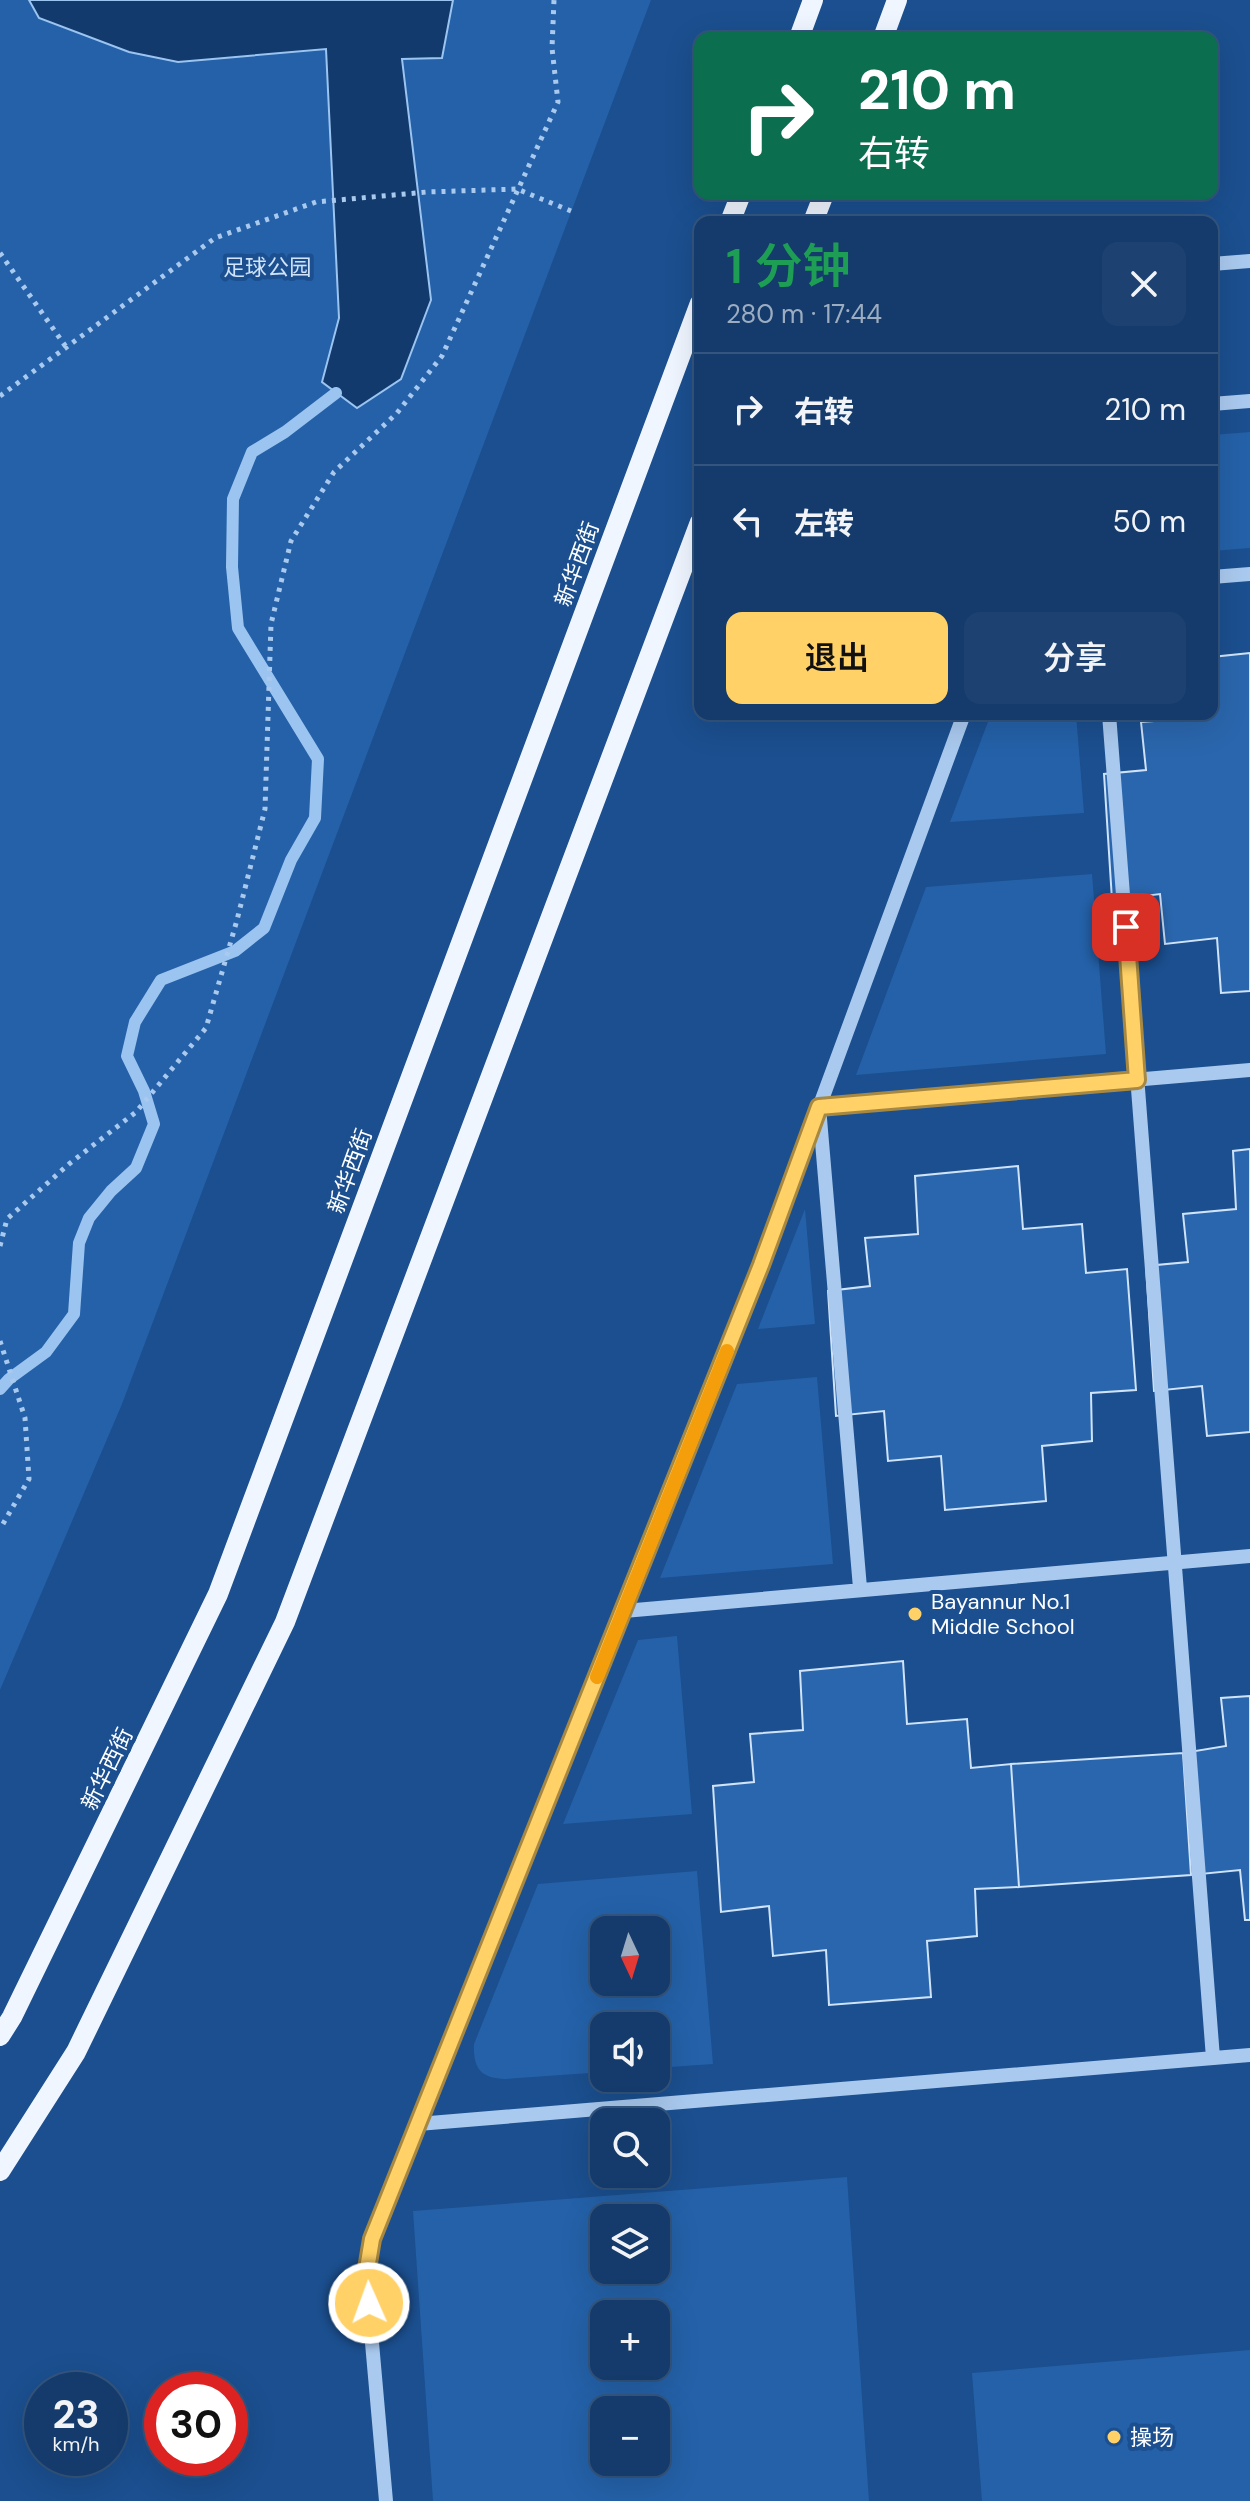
<!DOCTYPE html>
<html lang="zh">
<head>
<meta charset="utf-8">
<style>
  body { margin:0; font-family:"DM Sans","Noto Sans SC",sans-serif; background:#1d4271; color:#f1f3f6; height:100vh; display:flex; flex-direction:column; font-size:30px; white-space:nowrap }
  * { box-sizing:border-box; margin:0 }
  p { font-size:26px; color:#9dadc1 }
  .icon { flex:none; width:44px; height:44px; fill:none; stroke:currentColor; stroke-width:2; stroke-linecap:round; stroke-linejoin:round }
  .map { position:relative; flex:1; overflow:hidden }
  .sheet { position:absolute; left:694px; top:216px; width:524px; height:504px; display:flex; flex-direction:column; background:#143b6b; border-radius:16px; box-shadow:0 8px 32px #0002,0 0 0 2px #33557e }
  .sheet>* { flex:none }
  .guide { position:absolute; left:694px; top:32px; width:524px; height:168px; border-radius:16px; box-shadow:0 8px 32px #0002,0 0 0 2px #33557e; background:#0b6e4f; color:#fff; overflow:hidden }
  .needle { width:52px; rotate:176deg }
  .tools { position:absolute; left:590px; top:1916px; display:grid; gap:16px }
  .tools a { display:grid; place-items:center; width:80px; height:80px; border-radius:16px; background:#143b6b; box-shadow:0 8px 32px #0002,0 0 0 2px #33557e; font-size:40px }
  .speed { position:absolute; left:24px; top:2372px; display:flex; gap:16px; font-size:40px; font-weight:700; text-align:center }
  .speed>* { display:grid; place-content:center; width:104px; height:104px; border-radius:50%; background:#143b6b; box-shadow:0 8px 32px #0002,0 0 0 2px #33557e; line-height:1 }
  .speed small { font-size:20px; font-weight:400 }
  .speed .limit { border:12px solid #d22; background:#fff; color:#111 }
  .pin { position:absolute; display:grid; place-items:center; width:68px; height:68px; color:#fff; margin:-34px; border-radius:16px; box-shadow:0 4px 12px #0006 }
  .me { position:absolute; width:88px; margin:-44px; rotate:358deg; stroke-linejoin:round; filter:drop-shadow(0 0 6px #0008) }
  .turn { display:flex; align-items:center; gap:28px; height:168px; padding:0 32px; font-size:36px }
  .turn .icon { width:104px; height:104px; stroke-width:2.5 }
  .turn b { display:block; font-size:56px; line-height:68px }
  .round { display:grid; place-items:center; flex:none; width:84px; height:84px; border-radius:16px; background:#1d4271 }
  .head { display:flex; align-items:center; justify-content:space-between; height:136px; padding:0 32px }
  h1 { font-size:48px; font-weight:600; line-height:60px; color:#1e9e55 }
  .button { display:flex; gap:16px; margin-top:auto; padding:16px 32px }
  .button a { flex:1; height:92px; border-radius:16px; background:#ffd166; color:#111; font-size:32px; font-weight:600; line-height:92px; text-align:center }
  .button a+a { background:#1d4271; color:#f1f3f6 }
  ul { padding:0; list-style:none }
  li { display:flex; align-items:center; gap:24px; height:112px; padding:0 32px; border-top:2px solid #33557e }
  li div { flex:1 }
  li b { display:block; font-size:30px }
  li em { font-style:normal }
  .map>svg:first-child { display:block }
  .green { fill:#2461a8; fill-rule:evenodd }
  .water { fill:#123a6d; stroke:#9cc4f0; stroke-width:2 }
  .lines { fill:none; stroke-linecap:round; stroke-linejoin:round }
  .stream { stroke:#9cc4f0; stroke-width:12 }
  .building { fill:#2a66ad; stroke:#cfe3fa; stroke-width:2 }
  .path { stroke:#a9c9ee; stroke-width:5; stroke-dasharray:4 6; stroke-linecap:butt }
  .minor { stroke:#a9c9ee; stroke-width:14 }
  .major { stroke:#f0f6ff; stroke-width:20 }
  .route-casing { stroke:#a68842; stroke-width:20 }
  .route { stroke:#ffd166; stroke-width:14 }
  .slow { stroke:#f59e0b; stroke-width:14 }
  .poi-dot { fill:#ffd166; stroke:#1b4f8f; stroke-width:3 }
  .labels { text-anchor:middle; dominant-baseline:central; stroke-width:8; stroke-linejoin:round; paint-order:stroke }
  .park-label { font-size:22px; fill:#cfe3fa; stroke:#1b4f8f }
  .street-label { font-size:22px; fill:#fff; stroke:#1b4f8f }
  .poi-label { font-size:22px; fill:#fff; stroke:#1b4f8f; text-anchor:start }
</style>
</head>
<body>
<div class="map">
<svg width="1250" height="2501" viewBox="0 0 1250 2501">
  <rect width="100%" height="100%" fill="#1b4f8f"/>
  <path class="green" d="M 0,0 L 651,0 L 122,1404 L 0,1690 Z
    M 1250,432 L 1250,548 L 1212,551 L 1212,435 Z
    M 991,714 L 1076,714 L 1084,813 L 950,822 Z
    M 1092,874 L 1106,1054 L 856,1075 L 926,887 Z
    M 805,1209 L 815,1324 L 758,1329 Z
    M 817,1377 L 833,1564 L 660,1578 L 737,1384 Z
    M 677,1636 L 692,1814 L 563,1824 L 638,1640 Z
    M 697,1871 L 713,2064 L 656,2068 L 656,2026 L 604,2026 L 604,2072 L 505,2079 C 481,2078 473,2069 474,2044 L 538,1884 ZM 604,1930 L 656,1930 L 656,1982 L 604,1982 Z
    M 847,2177 L 869,2501 L 433,2501 L 413,2211 ZM 604,2218 L 656,2218 L 656,2270 L 604,2270 ZM 656,2314 L 656,2366 L 604,2366 L 604,2314 ZM 656,2410 L 656,2462 L 604,2462 L 604,2410 Z
    M 1250,2350 L 1250,2501 L 982,2501 L 972,2373 Z"/>
  <path class="water" d="M 29,0 L 453,0 L 442,58 L 402,59 L 431,300 L 401,379 L 357,408 L 322,382 L 339,318 L 326,49 L 178,62 L 129,52 L 39,18 Z"/>
  <g class="lines">
    <path class="stream" d="M 0,1389 L 9,1379 L 46,1352 L 74,1314 L 79,1243 L 89,1218 L 111,1191 L 136,1168 L 154,1124 L 144,1091 L 127,1056 L 135,1022 L 161,980 L 235,951 L 264,928 L 291,860 L 315,818 L 318,759 L 238,628 L 232,567 L 233,499 L 252,452 L 285,432 L 336,393"/>
  </g>
  <path class="building" d="M 1250,653 L 1250,991 L 1221,993 L 1217,938 L 1165,944 L 1160,894 L 1112,900 L 1104,774 L 1146,770 L 1141,722 L 1194,718 L 1194,714 L 1212,714 L 1212,657 Z
    M 1250,1149 L 1250,1432 L 1207,1436 L 1202,1386 L 1154,1391 L 1146,1266 L 1188,1262 L 1183,1214 L 1236,1209 L 1233,1151 Z
    M 1018,1166 L 1023,1229 L 1082,1224 L 1086,1273 L 1127,1269 L 1136,1390 L 1091,1393 L 1092,1441 L 1042,1446 L 1046,1501 L 945,1510 L 941,1456 L 888,1461 L 884,1411 L 836,1416 L 828,1291 L 870,1286 L 865,1238 L 918,1234 L 915,1176 Z
    M 903,1661 L 907,1724 L 967,1719 L 971,1768 L 1011,1764 L 1019,1887 L 975,1889 L 977,1936 L 927,1941 L 931,1997 L 829,2005 L 826,1950 L 773,1956 L 769,1906 L 721,1912 L 713,1786 L 754,1782 L 750,1734 L 803,1730 L 800,1671 Z
    M 1250,1696 L 1250,1920 L 1245,1920 L 1240,1870 L 1191,1875 L 1183,1753 L 1226,1746 L 1221,1698 Z
    M 1183,1753 L 1191,1875 L 1019,1887 L 1011,1764 Z"/>
  <g class="lines">
    <path class="path" d="M 0,253 L 66,347
      M 0,396 L 215,238 L 316,202 L 427,192 L 517,189 L 571,211
      M 0,1246 L 7,1219 L 69,1164 L 136,1112 L 206,1028 L 237,920 L 265,809 L 271,624 L 291,541 L 334,472 L 397,413 L 442,356 L 558,102 L 552,48 L 554,0
      M 0,1341 L 25,1418 L 29,1479 L 0,1529"/>
    <path class="minor" d="M 1212,264 L 1250,261
      M 1212,404 L 1250,401
      M 1212,577 L 1250,574
      M 1109,714 L 1213,2058
      M 860,1588 L 819,1107 L 1250,1070
      M 624,1611 L 1250,1556
      M 418,2124 L 1250,2055
      M 386,2501 L 366,2275 L 372,2239 L 761,1265 L 964,714"/>
    <path class="major" d="M 799,38 L 813,0
      M 883,38 L 897,0
      M 730,222 L 741,194
      M 813,222 L 824,194
      M 0,2036 L 12,2017 L 218,1594 L 700,303
      M 0,2171 L 76,2052 L 285,1622 L 700,522"/>
  </g>
  <g class="lines">
    <defs>
      <path id="route" d="M 369,2303 L 366,2275 L 372,2239 L 761,1265 L 819,1107 L 1137,1080 L 1126,927"/>
    </defs>
    <use href="#route" class="route-casing"/>
    <use href="#route" class="route"/>
    <path class="slow" d="M 597,1677 L 727,1351"/>
  </g>
  <g class="poi-dot">
    <circle cx="915" cy="1614" r="8"/>
    <circle cx="1114" cy="2437" r="8"/>
  </g>
  <g class="labels">
    <g class="park-label">
      <text x="267" y="267">足球公园</text>
    </g>
    <g class="street-label">
      <text transform="translate(577 564) rotate(-70)">新华西街</text>
      <text transform="translate(350 1171) rotate(-70)">新华西街</text>
      <text transform="translate(107 1769) rotate(-64)">新华西街</text>
    </g>
    <g class="poi-label">
      <text x="931" y="1601">Bayannur No.1<tspan x="931" dy="25">Middle School</tspan></text>
      <text x="1130" y="2437">操场</text>
    </g>
  </g>
</svg>
<div class="tools">
<a><svg class="needle" viewBox="-14 -14 28 28"><path d="M0-13l5 13h-10z" fill="#e53935"/><path d="M0 13l5-13h-10z" fill="#9dadc1"/></svg></a>
<a><svg class="icon" aria-label="sound" viewBox="0 0 24 24"><path d="M4 9h4l5-4v14l-5-4H4zM17 9q2 3 0 6"/></svg></a>
<a><svg class="icon" aria-label="search" viewBox="0 0 24 24"><circle cx="10" cy="10" r="6"/><path d="M15 15l6 6"/></svg></a>
<a><svg class="icon" aria-label="layers" viewBox="0 0 24 24"><path d="M12 4l9 5-9 5-9-5zM3 14l9 5 9-5"/></svg></a>
<a>+</a>
<a>−</a>
</div>
<div class="speed"><div>23<small>km/h</small></div><div class="limit">30</div></div>
<div class="pin" style="left:1126px;top:927px;background:#d93025"><svg class="icon" aria-label="arrive" viewBox="0 0 24 24"><path d="M6 21V4h12l-3 4 3 4H6"/></svg></div>
<svg class="me" style="left:369px;top:2303px" viewBox="-20 -20 40 40"><circle r="17" fill="#ffd166" stroke="#fff" stroke-width="3"/><path d="M0-11L8 9 0 5-8 9z" fill="#fff"/></svg>
<div class="guide">
<div class="turn"><svg class="icon" aria-label="right" viewBox="0 0 24 24"><path d="M7 20v-9h11M14 6l5 5-5 5"/></svg><div><b>210 m</b>右转</div></div>
</div>
<section class="sheet">
<div class="head"><div><h1>1 分钟</h1><p>280 m · 17:44</p></div><a class="round"><svg class="icon" aria-label="close" viewBox="0 0 24 24"><path d="M6 6l12 12M18 6L6 18"/></svg></a></div>
<ul>
<li><svg class="icon" aria-label="right" viewBox="0 0 24 24"><path d="M7 20v-9h11M14 6l5 5-5 5"/></svg><div><b>右转</b></div><em>210 m</em></li>
<li><svg class="icon" aria-label="left" viewBox="0 0 24 24"><path d="M17 20v-9H6M10 6l-5 5 5 5"/></svg><div><b>左转</b></div><em>50 m</em></li>
</ul>
<div class="button"><a>退出</a><a>分享</a></div>
</section>
</div>
</body>
</html>
